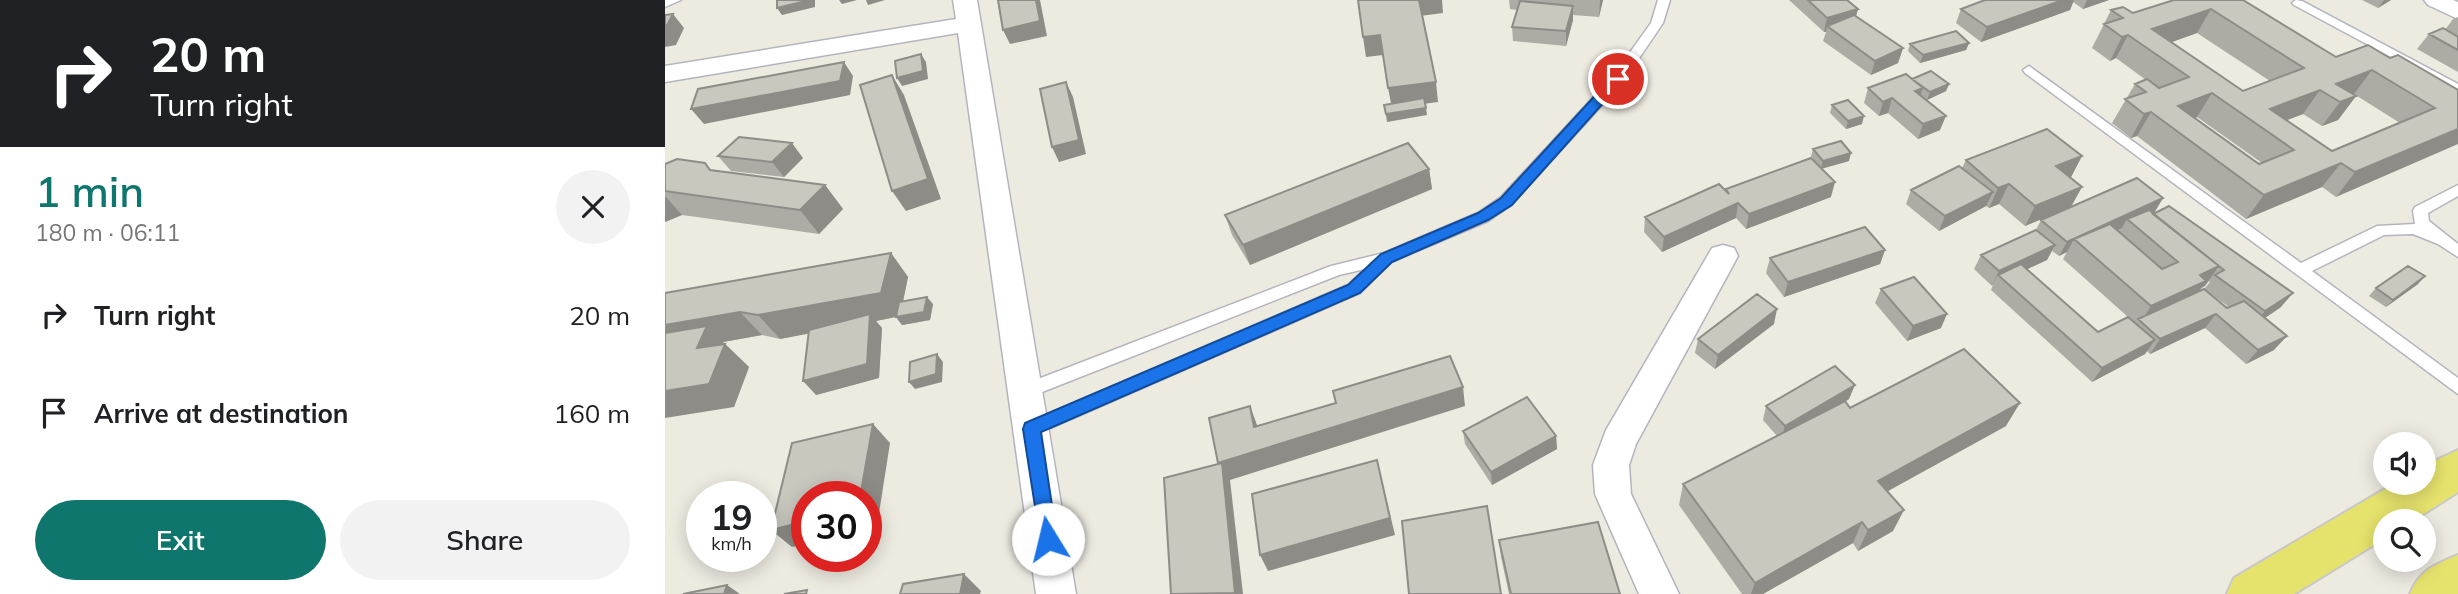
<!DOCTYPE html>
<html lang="en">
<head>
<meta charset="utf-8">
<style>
  body { margin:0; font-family:Mulish,sans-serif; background:#f2f2f2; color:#202124; height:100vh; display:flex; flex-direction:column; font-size:26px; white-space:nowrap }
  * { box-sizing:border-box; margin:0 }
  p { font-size:23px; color:#757577 }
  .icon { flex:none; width:38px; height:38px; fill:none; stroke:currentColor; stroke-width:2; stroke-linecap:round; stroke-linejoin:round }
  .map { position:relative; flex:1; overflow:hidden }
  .sheet { display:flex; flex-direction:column; background:#fff; width:665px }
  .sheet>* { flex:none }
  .guide { background:#202124; color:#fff; overflow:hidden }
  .tools { position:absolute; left:1708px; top:432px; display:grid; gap:14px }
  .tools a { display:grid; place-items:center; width:63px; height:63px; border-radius:50%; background:#fff; box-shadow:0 4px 18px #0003; font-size:35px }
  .speed { position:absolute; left:21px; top:481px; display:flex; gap:14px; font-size:35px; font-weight:700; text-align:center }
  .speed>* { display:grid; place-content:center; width:91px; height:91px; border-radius:50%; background:#fff; box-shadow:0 4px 18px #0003; line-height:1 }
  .speed small { font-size:18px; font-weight:400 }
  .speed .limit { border:10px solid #d22; background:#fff; color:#111 }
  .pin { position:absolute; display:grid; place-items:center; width:60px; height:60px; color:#fff; margin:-30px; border:4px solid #fff; border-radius:50%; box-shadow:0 2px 7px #0007 }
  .me { position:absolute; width:77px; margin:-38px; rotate:351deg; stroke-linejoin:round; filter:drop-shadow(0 0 5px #0008) }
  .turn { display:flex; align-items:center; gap:24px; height:147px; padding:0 35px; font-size:32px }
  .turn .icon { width:91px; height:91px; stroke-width:2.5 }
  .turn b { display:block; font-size:49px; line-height:60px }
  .round { display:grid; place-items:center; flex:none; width:74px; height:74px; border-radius:37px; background:#f2f2f2 }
  .headline { display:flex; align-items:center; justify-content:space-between; height:119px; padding:0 35px }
  h1 { font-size:42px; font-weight:600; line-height:52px; color:#0f766e }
  .button { display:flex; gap:14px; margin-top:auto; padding:14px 35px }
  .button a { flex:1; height:80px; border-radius:42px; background:#0f766e; color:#fff; font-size:28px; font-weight:600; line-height:80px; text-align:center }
  .button a+a { background:#f2f2f2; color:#202124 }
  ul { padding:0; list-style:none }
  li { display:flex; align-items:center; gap:21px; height:98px; padding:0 35px }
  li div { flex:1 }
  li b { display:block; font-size:26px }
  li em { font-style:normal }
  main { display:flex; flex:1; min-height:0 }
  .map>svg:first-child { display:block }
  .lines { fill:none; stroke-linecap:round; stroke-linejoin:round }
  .lane-casing { stroke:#b4b4bf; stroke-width:3 }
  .street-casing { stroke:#b4b4bf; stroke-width:3 }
  .primary-casing { stroke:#c8c8c8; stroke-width:4 }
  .lane { fill:#fff; fill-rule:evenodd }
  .street { fill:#fff; fill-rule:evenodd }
  .primary { fill:#e6e36d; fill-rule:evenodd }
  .wall { fill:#adaca4; fill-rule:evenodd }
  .shaded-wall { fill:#8d8c86 }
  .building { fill:#c9c8bf; stroke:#8d8c86; stroke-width:2; fill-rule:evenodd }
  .route { fill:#1a73e8; stroke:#114b97; stroke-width:2 }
</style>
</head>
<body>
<main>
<section class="sheet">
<div class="guide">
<div class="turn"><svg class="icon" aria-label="right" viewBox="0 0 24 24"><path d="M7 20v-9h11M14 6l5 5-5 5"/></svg><div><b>20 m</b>Turn right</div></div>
</div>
<div class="headline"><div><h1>1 min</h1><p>180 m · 06:11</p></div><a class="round"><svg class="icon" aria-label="close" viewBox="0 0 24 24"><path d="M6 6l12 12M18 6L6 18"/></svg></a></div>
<ul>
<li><svg class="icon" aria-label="right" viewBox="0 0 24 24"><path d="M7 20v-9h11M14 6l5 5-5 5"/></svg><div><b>Turn right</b></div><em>20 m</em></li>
<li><svg class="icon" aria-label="arrive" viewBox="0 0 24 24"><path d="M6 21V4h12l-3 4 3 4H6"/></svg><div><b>Arrive at destination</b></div><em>160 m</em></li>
</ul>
<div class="button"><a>Exit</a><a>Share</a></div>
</section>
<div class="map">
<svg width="1793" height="594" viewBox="0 0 1793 594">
  <rect width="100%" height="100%" fill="#edeae0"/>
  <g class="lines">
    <defs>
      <path id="lane" d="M 0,0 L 16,0 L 0,7 Z
        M 993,0 L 1005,0 L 998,23 L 958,82 L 846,205 L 823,221 L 726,262 L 695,293 L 372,434 L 366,436 L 360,434 L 357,429 L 360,424 L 683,285 L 700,269 L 674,275 L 367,396 L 361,398 L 355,396 L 352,391 L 355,386 L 666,266 L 719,253 L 813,213 L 836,197 L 948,76 L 986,23 Z
        M 1631,0 L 1637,1 L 1793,84 L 1793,93 L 1629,5 L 1627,3 Z
        M 1364,66 L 1636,263 L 1712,226 L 1750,224 L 1748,211 L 1750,207 L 1793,185 L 1793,196 L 1763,213 L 1764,221 L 1793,244 L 1793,257 L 1773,244 L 1748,234 L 1719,235 L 1647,271 L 1793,378 L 1793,394 L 1360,73 L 1358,70 Z"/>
      <path id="street" d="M 288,0 L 312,0 L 411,594 L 371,594 L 293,33 L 0,82 L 0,66 L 291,19 Z
        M 1759,0 L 1788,0 L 1793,2 L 1793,19 L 1763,5 Z
        M 1058,245 L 1069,248 L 1073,256 L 971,444 L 964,465 L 966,494 L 1014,594 L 974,594 L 930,494 L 928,465 L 941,430 L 1047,248 Z"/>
      <path id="primary" d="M 1793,450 L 1793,492 L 1746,522 L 1720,522 L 1720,538 L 1629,594 L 1562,594 L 1569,578 L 1730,483 L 1759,483 L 1759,466 Z
        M 1793,555 L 1793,594 L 1745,594 C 1755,570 1769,565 1793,555 Z"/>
    </defs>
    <use href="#lane" class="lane-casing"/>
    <use href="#street" class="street-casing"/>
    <use href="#primary" class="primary-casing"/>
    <use href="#lane" class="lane"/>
    <use href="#street" class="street"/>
    <use href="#primary" class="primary"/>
  </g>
  <path class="wall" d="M 844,0 L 938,0 L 934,17 L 908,15 L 908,20 L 901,46 L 848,41 L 847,27 L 852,10 L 845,9 Z
    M 1124,0 L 1182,0 L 1193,9 L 1191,16 L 1238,48 L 1233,63 L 1206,75 L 1158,41 L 1161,32 L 1159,32 Z
    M 1320,0 L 1444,0 L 1418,9 L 1408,2 L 1405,10 L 1316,42 L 1291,23 L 1296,9 Z
    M 1578,0 L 1671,57 L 1725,58 L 1793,90 L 1671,197 L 1657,187 L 1581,219 L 1472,136 L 1466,138 L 1447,123 L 1470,84 L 1481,80 L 1451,58 L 1445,61 L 1427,48 L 1446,10 L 1468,13 ZM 1532,33 L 1605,81 L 1578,91 L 1506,42 ZM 1688,94 L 1689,94 L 1735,123 L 1667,151 L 1622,120 L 1638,114 L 1657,126 L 1673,120 L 1691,96 ZM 1532,117 L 1597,163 L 1594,164 L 1530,118 Z
    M 1697,0 L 1726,0 L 1713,8 Z
    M 1793,17 L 1793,72 L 1752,49 L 1764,34 L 1780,30 L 1788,19 Z
    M 1304,43 L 1301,50 L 1255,63 L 1243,51 L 1245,44 Z
    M 1247,79 L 1284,84 L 1281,91 L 1262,100 L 1275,130 L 1253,139 L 1223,113 L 1214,116 L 1199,103 L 1203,88 Z
    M 1167,105 L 1197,124 L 1181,129 L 1165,113 Z
    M 1148,149 L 1184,161 L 1157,168 L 1166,197 L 1081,229 L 1071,218 L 997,252 L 979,232 L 980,217 L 1060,191 L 1061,189 L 1152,164 L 1146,156 Z
    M 53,156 L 138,158 L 119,177 L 66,171 Z
    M 1417,156 L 1406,177 L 1405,177 L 1406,207 L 1498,198 L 1489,213 L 1616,307 L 1600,318 L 1609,350 L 1581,364 L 1540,328 L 1485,354 L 1482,351 L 1480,354 L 1427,382 L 1326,290 L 1328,285 L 1327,286 L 1309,269 L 1316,255 L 1371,230 L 1376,220 L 1403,208 L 1360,226 L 1334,204 L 1324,208 L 1321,206 L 1274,231 L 1241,204 L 1246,190 L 1297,168 L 1301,160 ZM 1387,251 L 1394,256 L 1402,252 L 1398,259 L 1463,317 L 1433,332 L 1362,269 L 1382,260 ZM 1544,281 L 1545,282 L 1539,289 L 1564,307 L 1562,308 L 1533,292 Z
    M 764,169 L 767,189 L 585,265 L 567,235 L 560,215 Z
    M 46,170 L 160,185 L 178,209 L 154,234 L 17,215 L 0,222 L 0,191 Z
    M 1220,250 L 1215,264 L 1119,297 L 1101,273 L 1105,258 Z
    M 226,253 L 243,277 L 238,301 L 268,304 L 265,320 L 237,325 L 231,317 L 211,321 L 217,328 L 214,378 L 151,395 L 144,333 L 115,339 L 97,335 L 58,342 L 84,367 L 69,407 L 0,293 Z
    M 1753,284 L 1721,307 L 1704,296 L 1711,288 Z
    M 1216,289 L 1276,328 L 1242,341 L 1210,303 Z
    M 1109,324 L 1050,369 L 1030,353 L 1033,339 Z
    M 1184,399 L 1180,402 L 1185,408 L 1341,426 L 1223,491 L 1228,531 L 1193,551 L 1188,543 L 1098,594 L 1077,594 L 1014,505 L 1018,484 L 1112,436 L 1098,420 L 1101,406 Z
    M 798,431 L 891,436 L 892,449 L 827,485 L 800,444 Z
    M 834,540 L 955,594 L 844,594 L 836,557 Z"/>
  <path class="shaded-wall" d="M 145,0 L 150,0 L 150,7 L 117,15 L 112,8 Z
    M 174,0 L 192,0 L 177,4 Z
    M 201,0 L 220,0 L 203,5 Z
    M 371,0 L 375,0 L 382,36 L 345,44 L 338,30 Z
    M 753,0 L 777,0 L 778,13 L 755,16 Z
    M 935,0 L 938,0 L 934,17 Z
    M 1398,0 L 1409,0 L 1405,10 L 1316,42 L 1322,27 Z
    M 1422,0 L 1444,0 L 1418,9 Z
    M 1719,0 L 1726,0 L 1713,8 Z
    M 908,6 L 908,20 L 901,46 L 901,31 Z
    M 1193,9 L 1189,23 L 1162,26 L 1161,32 L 1159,32 L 1162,18 Z
    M 1546,9 L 1532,33 L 1485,50 L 1487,29 Z
    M 8,14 L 19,28 L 11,45 L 0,47 L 0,29 Z
    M 715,35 L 718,55 L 701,57 L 698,37 Z
    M 1463,35 L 1451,58 L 1445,61 L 1457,37 Z
    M 1304,43 L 1301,50 L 1255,63 L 1258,55 Z
    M 1238,48 L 1233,63 L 1206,75 L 1210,61 Z
    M 256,54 L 261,62 L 263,79 L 237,86 L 232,78 Z
    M 179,62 L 188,76 L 185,95 L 39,124 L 26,109 Z
    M 1707,70 L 1689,94 L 1672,100 L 1671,84 Z
    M 227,75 L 239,95 L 276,199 L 241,211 L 227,191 Z
    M 401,82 L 408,97 L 421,154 L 394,162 L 387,147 Z
    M 771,82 L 773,102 L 727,108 L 723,88 Z
    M 1284,84 L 1281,91 L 1262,100 L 1265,92 Z
    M 1258,88 L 1253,102 L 1250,91 Z
    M 1655,90 L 1638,114 L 1599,129 L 1605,109 Z
    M 1547,93 L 1532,117 L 1507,127 L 1513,106 Z
    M 1691,96 L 1673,120 L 1657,126 L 1675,102 Z
    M 1227,98 L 1223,113 L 1214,116 L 1218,102 Z
    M 761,108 L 762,115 L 722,122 L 721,114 Z
    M 1486,112 L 1472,136 L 1466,138 L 1479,114 Z
    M 1199,116 L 1197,124 L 1181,129 L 1183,121 Z
    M 1281,116 L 1275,130 L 1253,139 L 1258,124 Z
    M 1793,129 L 1793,144 L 1671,197 L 1690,172 Z
    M 127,143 L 138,158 L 119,177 L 107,162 Z
    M 1186,153 L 1184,161 L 1156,169 L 1158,161 Z
    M 1417,156 L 1406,177 L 1381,187 L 1391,166 Z
    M 1676,163 L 1657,187 L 1581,219 L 1599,195 Z
    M 764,169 L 767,189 L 585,265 L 578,245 Z
    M 1170,182 L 1166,197 L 1081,229 L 1084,214 Z
    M 1344,184 L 1334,204 L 1324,208 L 1333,188 Z
    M 160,185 L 178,209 L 154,234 L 135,210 Z
    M 1417,187 L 1406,207 L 1360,226 L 1370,206 Z
    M 1328,192 L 1321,206 L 1274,231 L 1280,216 Z
    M 0,196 L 17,215 L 0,222 Z
    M 1498,198 L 1489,213 L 1462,219 L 1457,228 L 1417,246 L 1409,239 L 1402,252 L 1394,256 L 1402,242 Z
    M 1073,203 L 1071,218 L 997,252 L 999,237 Z
    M 1390,245 L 1382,260 L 1339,280 L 1333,275 L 1327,286 L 1334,271 Z
    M 1220,250 L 1215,264 L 1119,297 L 1123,282 Z
    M 226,253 L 243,277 L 235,316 L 211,321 L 217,328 L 214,378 L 151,395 L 138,381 L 205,322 L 115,339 L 93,315 Z
    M 1554,266 L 1540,286 L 1536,288 L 1527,301 L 1476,322 L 1486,306 L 1535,275 Z
    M 1760,276 L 1753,284 L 1721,307 L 1728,300 Z
    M 1628,293 L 1616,307 L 1588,326 L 1600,311 Z
    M 262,297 L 268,304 L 265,320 L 237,325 L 231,317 Z
    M 1112,309 L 1109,324 L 1050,369 L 1053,355 Z
    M 75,312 L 97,335 L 58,342 L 84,367 L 69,407 L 0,418 L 0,325 Z
    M 1282,314 L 1276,328 L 1242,341 L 1248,326 Z
    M 1551,314 L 1540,328 L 1485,354 L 1495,339 Z
    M 1622,336 L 1609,350 L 1581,364 L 1593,350 Z
    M 1490,340 L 1480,354 L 1427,382 L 1437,368 Z
    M 272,354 L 278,362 L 277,382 L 250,389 L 244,382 Z
    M 1190,385 L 1184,399 L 1116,440 L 1120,426 Z
    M 798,387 L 800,406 L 565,480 L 578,594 L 568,594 L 558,473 L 553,463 Z
    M 1355,403 L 1341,426 L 1203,502 L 1213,481 Z
    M 585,406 L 592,425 L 597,446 L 589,427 Z
    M 208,424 L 225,443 L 212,526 L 201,529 L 201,497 L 195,497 Z
    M 891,436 L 892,449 L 827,485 L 826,472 Z
    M 712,460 L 730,535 L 603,571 L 595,555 Z
    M 1239,510 L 1228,531 L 1193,551 L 1203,530 Z
    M 142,521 L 142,544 L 127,547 L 106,530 Z
    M 1197,522 L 1188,543 L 1098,594 L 1086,594 L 1090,583 Z
    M 299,574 L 316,591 L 315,594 L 295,594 Z
    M 62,585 L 75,594 L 59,594 Z"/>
  <path class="building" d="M 112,0 L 145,0 L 112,8 Z
    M 333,0 L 371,0 L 375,21 L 338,30 Z
    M 693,0 L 754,0 L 771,82 L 723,88 L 715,35 L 698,37 Z
    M 1143,0 L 1182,0 L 1193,9 L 1162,18 Z
    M 1320,0 L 1398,0 L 1322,27 L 1296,9 Z
    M 1509,0 L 1578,0 L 1671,57 L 1703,45 L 1725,58 L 1733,55 L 1793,90 L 1793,129 L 1690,172 L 1676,163 L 1599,195 L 1486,112 L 1479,114 L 1460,99 L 1481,92 L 1470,84 L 1482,79 L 1494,88 L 1524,77 L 1463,35 L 1457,37 L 1439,24 L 1458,18 L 1446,10 L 1458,7 L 1468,13 ZM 1546,9 L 1639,68 L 1578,91 L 1487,29 ZM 1707,70 L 1770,108 L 1667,151 L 1605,109 L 1655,90 L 1675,102 L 1691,96 L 1671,84 ZM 1547,93 L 1629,150 L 1594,164 L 1513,106 Z
    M 855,1 L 908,6 L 901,31 L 847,27 Z
    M 8,14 L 0,29 L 0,15 Z
    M 1189,15 L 1238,48 L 1210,61 L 1162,26 Z
    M 1778,28 L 1793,37 L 1793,50 L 1764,34 Z
    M 1291,31 L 1304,43 L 1258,55 L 1245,44 Z
    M 256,54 L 258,71 L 232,78 L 230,61 Z
    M 179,62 L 175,81 L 26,109 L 33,89 Z
    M 1266,71 L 1284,84 L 1265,92 L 1247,79 Z
    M 1241,74 L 1258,88 L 1250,91 L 1281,116 L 1258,124 L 1227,98 L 1218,102 L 1203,88 Z
    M 227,75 L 263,179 L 227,191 L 195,85 Z
    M 401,82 L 414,140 L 387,147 L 375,89 Z
    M 759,98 L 761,108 L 721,114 L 719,105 Z
    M 1183,100 L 1199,116 L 1183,121 L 1167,105 Z
    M 1382,129 L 1417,156 L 1391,166 L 1417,187 L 1370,206 L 1344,184 L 1333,188 L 1301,160 Z
    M 74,137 L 127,143 L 107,162 L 53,156 Z
    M 1176,141 L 1186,153 L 1158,161 L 1148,149 Z
    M 743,143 L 764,169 L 578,245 L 560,215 Z
    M 1146,158 L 1170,182 L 1084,214 L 1073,203 L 999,237 L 980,217 L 1054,184 L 1064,194 L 1061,189 Z
    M 12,159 L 40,163 L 45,170 L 160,185 L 135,210 L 0,191 L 0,164 Z
    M 1294,166 L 1328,192 L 1280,216 L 1246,190 Z
    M 1472,178 L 1498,198 L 1402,242 L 1376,220 Z
    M 1504,206 L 1628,293 L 1600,311 L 1550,275 L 1559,270 L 1488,214 Z
    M 1484,210 L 1554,266 L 1535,275 L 1541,281 L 1486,306 L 1409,239 L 1445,224 L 1497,269 L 1513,262 L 1462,219 Z
    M 1200,227 L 1220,250 L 1123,282 L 1105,258 Z
    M 1371,230 L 1390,245 L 1334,271 L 1316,255 Z
    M 226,253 L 216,293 L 93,315 L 75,312 L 0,325 L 0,293 Z
    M 1356,264 L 1433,332 L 1463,317 L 1490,340 L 1437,368 L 1333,275 Z
    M 1743,266 L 1760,276 L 1728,300 L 1711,288 Z
    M 1249,277 L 1282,314 L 1248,326 L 1216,289 Z
    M 1539,289 L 1562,308 L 1579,301 L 1622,336 L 1593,350 L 1551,314 L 1495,339 L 1473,319 Z
    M 1092,294 L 1112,309 L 1053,355 L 1033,339 Z
    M 262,297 L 259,312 L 231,317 L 234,302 Z
    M 205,314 L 202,364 L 138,381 L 144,330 Z
    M 42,326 L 32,348 L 60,344 L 44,384 L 0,391 L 0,333 Z
    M 1299,349 L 1355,403 L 1213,481 L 1239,510 L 1203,530 L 1197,522 L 1090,583 L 1018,484 L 1180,401 L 1185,408 Z
    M 272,354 L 271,374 L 244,382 L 245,362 Z
    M 785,356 L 798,387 L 553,463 L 544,418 L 585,406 L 589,427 L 671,403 L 668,391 Z
    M 1170,366 L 1190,385 L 1120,426 L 1101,406 Z
    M 862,397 L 891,436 L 826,472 L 798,431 Z
    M 208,424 L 195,497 L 142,497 L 142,521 L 106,530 L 127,443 Z
    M 712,460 L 725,518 L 595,555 L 587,494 Z
    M 557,463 L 570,593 L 506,594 L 499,478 Z
    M 822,506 L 836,594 L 744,594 L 737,521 Z
    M 933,522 L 955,594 L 846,594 L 834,540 Z
    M 299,574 L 295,594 L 235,594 L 238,584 Z
    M 62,585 L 59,594 L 18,594 Z
    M 142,590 L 141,594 L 119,594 Z"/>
  <path class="route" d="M 953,75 L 959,79 L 958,81 L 847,205 L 823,220 L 727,262 L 695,293 L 376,432 L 392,539 L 390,545 L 383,548 L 376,545 L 358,429 L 360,423 L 683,285 L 716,254 L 813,213 L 836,198 L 948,76 Z"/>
</svg>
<div class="tools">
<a><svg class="icon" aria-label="sound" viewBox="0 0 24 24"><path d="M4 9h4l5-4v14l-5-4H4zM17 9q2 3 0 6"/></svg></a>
<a><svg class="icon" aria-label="search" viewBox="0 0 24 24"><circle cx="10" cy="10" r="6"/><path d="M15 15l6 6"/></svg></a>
</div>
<div class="speed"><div>19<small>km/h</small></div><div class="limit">30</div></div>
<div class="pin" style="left:953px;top:79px;background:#d93025"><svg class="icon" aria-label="arrive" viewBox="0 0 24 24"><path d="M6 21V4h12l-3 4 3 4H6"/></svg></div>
<svg class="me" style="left:383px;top:539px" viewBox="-20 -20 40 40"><circle r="19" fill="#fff"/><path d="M0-13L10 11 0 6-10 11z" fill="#1a73e8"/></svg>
</div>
</main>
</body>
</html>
